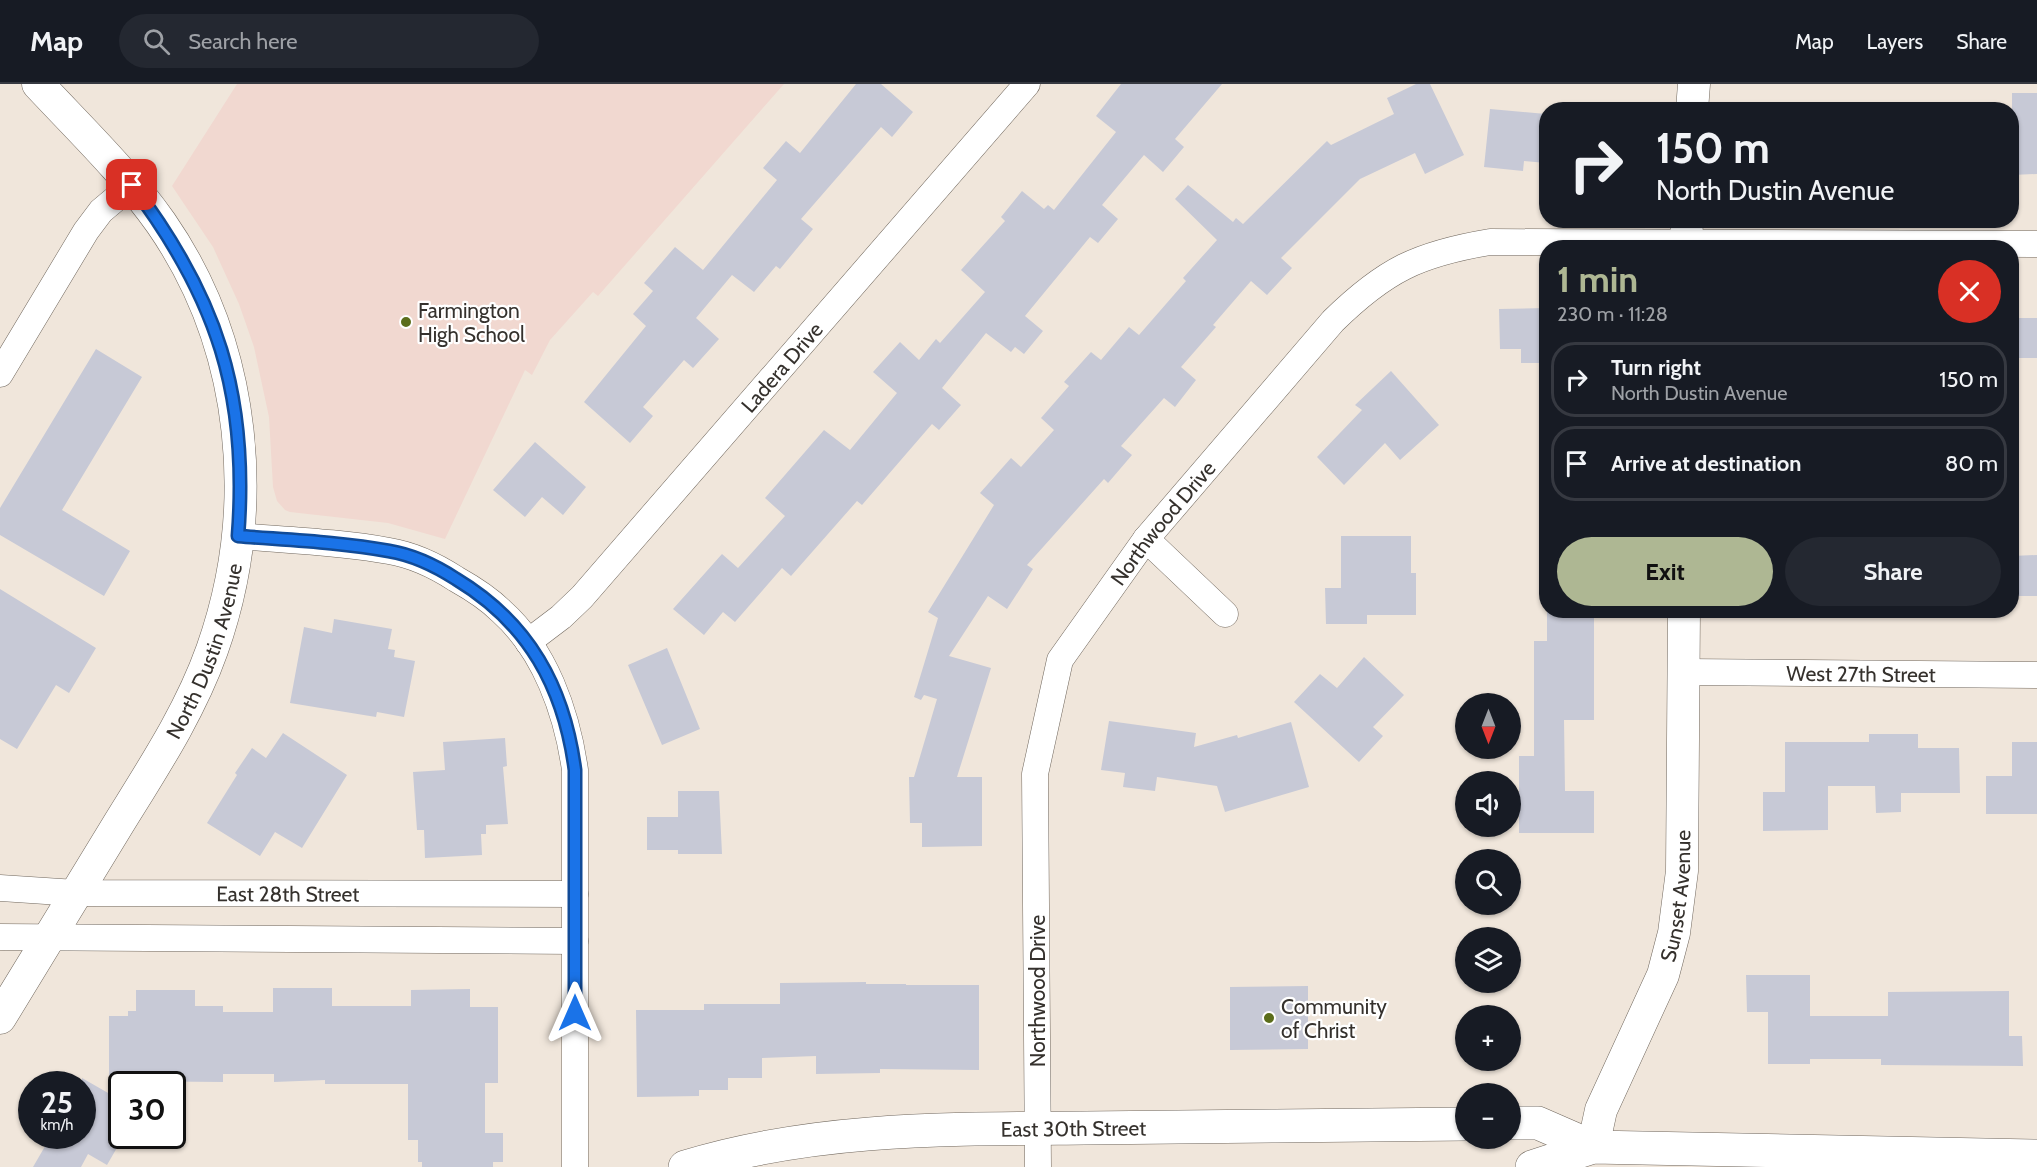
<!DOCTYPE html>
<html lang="en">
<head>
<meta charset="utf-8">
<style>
  body { margin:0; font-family:Cabin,sans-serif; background:#242831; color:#f1f3f6; height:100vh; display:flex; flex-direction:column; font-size:22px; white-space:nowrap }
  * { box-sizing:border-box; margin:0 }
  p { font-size:20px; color:#9ea1a6 }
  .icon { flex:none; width:33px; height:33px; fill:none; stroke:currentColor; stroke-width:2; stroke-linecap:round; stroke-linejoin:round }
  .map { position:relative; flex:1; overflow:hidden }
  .side { position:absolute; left:1539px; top:156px; width:480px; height:378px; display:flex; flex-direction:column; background:#171b24; border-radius:24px; box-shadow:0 2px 4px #0004 }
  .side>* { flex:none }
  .banner { position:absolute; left:1539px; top:18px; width:480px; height:126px; border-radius:24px; box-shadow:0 2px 4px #0004; background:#171b24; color:#f1f3f6; overflow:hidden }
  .needle { width:39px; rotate:180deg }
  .fabs { position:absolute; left:1455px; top:609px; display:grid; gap:12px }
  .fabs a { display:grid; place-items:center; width:66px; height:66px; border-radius:50%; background:#171b24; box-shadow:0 2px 4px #0004; font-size:30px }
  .speed { position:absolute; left:18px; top:987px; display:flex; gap:12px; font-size:30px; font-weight:700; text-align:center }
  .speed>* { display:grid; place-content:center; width:78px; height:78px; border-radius:50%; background:#171b24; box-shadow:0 2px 4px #0004; line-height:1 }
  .speed small { font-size:15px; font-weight:400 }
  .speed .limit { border:3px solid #111; border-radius:9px; background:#fff; color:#111 }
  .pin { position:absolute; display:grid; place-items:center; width:51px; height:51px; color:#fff; margin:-26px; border-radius:12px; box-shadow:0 3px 9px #0006 }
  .me { position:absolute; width:66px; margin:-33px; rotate:0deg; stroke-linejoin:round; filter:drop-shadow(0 0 4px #0008) }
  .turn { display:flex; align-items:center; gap:21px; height:126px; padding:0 18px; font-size:27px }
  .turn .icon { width:78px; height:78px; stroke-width:2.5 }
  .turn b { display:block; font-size:42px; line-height:51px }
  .round { display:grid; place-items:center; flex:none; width:63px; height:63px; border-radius:32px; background:#242831 }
  .headline { display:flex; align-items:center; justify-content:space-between; height:102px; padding:0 18px }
  h1 { font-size:36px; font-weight:800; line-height:45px; color:#aeb793 }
  .primary-button { display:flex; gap:12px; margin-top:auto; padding:12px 18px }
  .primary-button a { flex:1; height:69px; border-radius:36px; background:#aeb793; color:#111; font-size:24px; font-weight:800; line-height:69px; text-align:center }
  .primary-button a+a { background:#242831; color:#f1f3f6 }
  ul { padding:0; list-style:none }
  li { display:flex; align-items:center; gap:18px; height:75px; margin:0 12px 9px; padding:0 6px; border:3px solid #363941; border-radius:24px }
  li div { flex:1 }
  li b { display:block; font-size:22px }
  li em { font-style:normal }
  header { display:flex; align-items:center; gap:36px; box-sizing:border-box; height:84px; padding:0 30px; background:#171b24; border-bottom:2px solid #363941 }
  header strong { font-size:28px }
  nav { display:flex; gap:33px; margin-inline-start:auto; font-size:21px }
  .search { width:420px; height:54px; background:#242831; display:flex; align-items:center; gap:15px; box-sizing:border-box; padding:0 21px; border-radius:33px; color:#9ea1a6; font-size:22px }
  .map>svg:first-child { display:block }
  .education { fill:#f1d8d0 }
  .building { fill:#c7c9d6 }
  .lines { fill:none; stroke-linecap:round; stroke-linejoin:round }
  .minor-casing { stroke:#70675d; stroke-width:27 }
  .tertiary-casing { stroke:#70675d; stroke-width:33 }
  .secondary-casing { stroke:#70675d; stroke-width:34 }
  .minor { stroke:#fff; stroke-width:26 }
  .tertiary { stroke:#fff; stroke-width:32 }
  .secondary { stroke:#fff; stroke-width:33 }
  .route-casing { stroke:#114b97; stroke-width:15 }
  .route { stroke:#1a73e8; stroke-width:10 }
  .poi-dot { fill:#5b6d1b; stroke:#fff; stroke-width:2 }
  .labels { text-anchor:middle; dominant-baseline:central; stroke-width:4.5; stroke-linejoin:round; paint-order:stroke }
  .poi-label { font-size:21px; fill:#35312d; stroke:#fff; text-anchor:start }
  .street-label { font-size:21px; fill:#35312d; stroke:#fff }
</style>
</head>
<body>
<header>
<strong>Map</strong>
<div class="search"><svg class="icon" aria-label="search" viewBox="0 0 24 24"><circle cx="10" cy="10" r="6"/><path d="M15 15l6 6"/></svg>Search here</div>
<nav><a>Map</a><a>Layers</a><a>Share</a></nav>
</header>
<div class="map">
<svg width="2037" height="1083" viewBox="0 0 2037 1083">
  <rect width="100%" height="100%" fill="#f0e6db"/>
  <path class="education" d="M 237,0 L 784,0 L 598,212 L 593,208 L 550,256 L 532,291 L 525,286 L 445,455 L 388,439 L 290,428 L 285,426 L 277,417 L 273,403 L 269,333 L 254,263 L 239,220 L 213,163 L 172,102 Z"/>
  <path class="building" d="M 856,0 L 881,0 L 913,28 L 892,53 L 881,43 L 801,135 L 813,145 L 780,185 L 776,182 L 754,208 L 732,191 L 696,234 L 719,255 L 693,284 L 684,276 L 643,323 L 653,332 L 630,359 L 584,318 L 646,242 L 633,230 L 653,207 L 644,199 L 675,163 L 703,186 L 777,96 L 763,84 L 786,57 L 800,69 Z
    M 1121,0 L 1222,0 L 1175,55 L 1184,63 L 1163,88 L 1144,71 L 1102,121 L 1118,135 L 1098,159 L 1090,153 L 1025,232 L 1043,247 L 1024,270 L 1015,263 L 1011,268 L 986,249 L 942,304 L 961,321 L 939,346 L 932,340 L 862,421 L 857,417 L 791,492 L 782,484 L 735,538 L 723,528 L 704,551 L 673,525 L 722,470 L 738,484 L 785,432 L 765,414 L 824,346 L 850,366 L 897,309 L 873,288 L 900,258 L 919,276 L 936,255 L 940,259 L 985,208 L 961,186 L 1005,137 L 1001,133 L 1022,107 L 1044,125 L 1048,121 L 1054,126 L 1116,48 L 1096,32 Z
    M 1416,0 L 1430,0 L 1464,71 L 1425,90 L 1415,69 L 1360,95 L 1281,174 L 1292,184 L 1267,211 L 1251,197 L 1213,241 L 1216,243 L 1181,283 L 1196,296 L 1175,323 L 1164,314 L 1121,362 L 1132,371 L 1108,399 L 1104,395 L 1027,481 L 1033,485 L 1007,525 L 988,512 L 949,572 L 991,584 L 957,693 L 982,693 L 982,762 L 922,763 L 922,739 L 910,739 L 909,693 L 914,693 L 937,615 L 924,611 L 921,616 L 914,613 L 938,534 L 928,528 L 994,421 L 980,409 L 1011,374 L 1021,383 L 1054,346 L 1041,334 L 1069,302 L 1064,298 L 1091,268 L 1101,276 L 1129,243 L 1139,251 L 1186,197 L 1183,194 L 1217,156 L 1175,115 L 1188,101 L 1233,138 L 1236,134 L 1243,140 L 1327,57 L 1331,61 L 1394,30 L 1387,14 Z
    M 2012,9 L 2037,9 L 2037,90 L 2012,91 Z
    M 1490,25 L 1546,30 L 1546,79 L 1524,77 L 1523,87 L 1484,83 Z
    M 1546,224 L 1546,279 L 1521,279 L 1521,265 L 1500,265 L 1499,225 Z
    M 2012,234 L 2037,234 L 2037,274 L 2012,274 Z
    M 96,265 L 142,293 L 62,426 L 130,467 L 104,512 L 0,451 L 0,424 Z
    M 1391,287 L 1439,341 L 1400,376 L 1385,359 L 1344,401 L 1317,373 L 1362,326 L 1355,321 Z
    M 535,358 L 586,403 L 563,431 L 542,413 L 525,433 L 493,406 Z
    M 1341,452 L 1411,452 L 1411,489 L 1416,489 L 1416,531 L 1367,531 L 1367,540 L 1326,540 L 1325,504 L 1341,504 Z
    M 2037,471 L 2037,512 L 2012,512 L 2012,472 Z
    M 0,505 L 96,564 L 69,609 L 56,601 L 17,665 L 0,655 Z
    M 1547,526 L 1594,526 L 1594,636 L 1564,636 L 1565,707 L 1594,707 L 1594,749 L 1519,749 L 1519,672 L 1534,672 L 1534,557 L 1547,557 Z
    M 334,535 L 392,545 L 388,565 L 395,566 L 394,573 L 415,577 L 404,633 L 377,628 L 376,633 L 290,619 L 304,543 L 332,549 Z
    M 667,564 L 700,645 L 662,661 L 628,581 Z
    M 1364,573 L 1404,611 L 1373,643 L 1383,652 L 1359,678 L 1294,618 L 1320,590 L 1337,604 Z
    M 1109,637 L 1196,649 L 1194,663 L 1237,651 L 1238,654 L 1291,638 L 1309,703 L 1225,728 L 1217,702 L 1157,693 L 1155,707 L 1123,703 L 1125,689 L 1101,686 Z
    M 283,649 L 347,691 L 302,764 L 275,748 L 260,772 L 207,739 L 237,691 L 235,689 L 252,664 L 266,674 Z
    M 1869,650 L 1918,650 L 1918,664 L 1959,664 L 1960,709 L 1901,709 L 1901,728 L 1876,729 L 1875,702 L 1828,702 L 1828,746 L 1763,747 L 1763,708 L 1785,708 L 1785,658 L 1869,658 Z
    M 505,654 L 507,682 L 503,683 L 508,740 L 486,741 L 486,750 L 481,750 L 482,771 L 425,774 L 424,746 L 417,746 L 413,688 L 445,686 L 443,658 Z
    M 2012,658 L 2037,658 L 2037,730 L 1986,730 L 1986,692 L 2012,692 Z
    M 678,707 L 719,707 L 722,770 L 678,770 L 678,766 L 647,766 L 647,733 L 678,733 Z
    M 1746,891 L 1810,891 L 1810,932 L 1888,932 L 1888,908 L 2009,907 L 2009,952 L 2022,952 L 2023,982 L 1881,981 L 1881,975 L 1810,975 L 1810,980 L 1768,980 L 1768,928 L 1747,928 Z
    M 866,898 L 866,900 L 906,900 L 906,901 L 979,901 L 979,986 L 880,985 L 880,989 L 816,990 L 816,972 L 762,974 L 762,994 L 728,994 L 728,1006 L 699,1006 L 699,1012 L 637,1013 L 636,926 L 704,926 L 704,920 L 780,920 L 780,899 Z
    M 1308,902 L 1308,965 L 1230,966 L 1230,903 Z
    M 273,904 L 332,904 L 332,922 L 411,922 L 411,906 L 470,905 L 470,923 L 498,923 L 498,999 L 485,999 L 485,1049 L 503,1049 L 503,1078 L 493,1078 L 493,1083 L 422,1083 L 422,1078 L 418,1078 L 418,1056 L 408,1056 L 408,1000 L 325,1000 L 325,996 L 274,998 L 274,990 L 223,990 L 223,998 L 109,997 L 109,932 L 128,932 L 128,927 L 136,927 L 136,906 L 195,906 L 195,922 L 223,922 L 223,928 L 273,928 Z
    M 82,994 L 122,1017 L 122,1055 L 107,1081 L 88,1070 L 81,1083 L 33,1083 L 51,1052 L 82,1052 Z"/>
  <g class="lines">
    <defs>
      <g id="minor">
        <path d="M 0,290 L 86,147 L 101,127 L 132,101"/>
        <path d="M 238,452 C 287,456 341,458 389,467 C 413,471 436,482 456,495 C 472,504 488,514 501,527 C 545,566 567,629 575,686 L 575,1083"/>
        <path d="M 1146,455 L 1225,530"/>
        <path id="s1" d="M 528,558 L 561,533 L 582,513 L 1027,0"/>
        <path id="s2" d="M 1684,588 L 2037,591"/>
        <path id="s3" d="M 0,804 L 76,809 L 575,810"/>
        <path d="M 0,853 L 575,857"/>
        <path id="s4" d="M 1038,1083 L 1035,690 L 1060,576 L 1146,455 L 1333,237 C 1385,186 1418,170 1490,158 L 2037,160"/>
      </g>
      <g id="tertiary">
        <path d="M 1692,26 L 1694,0"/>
        <path d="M 1686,164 L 1687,136"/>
        <path id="s5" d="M 0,934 C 40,869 79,804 119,739 C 153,684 190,628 212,566 C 262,425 247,263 161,139 C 125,88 80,45 38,0"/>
        <path id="s6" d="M 1593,1063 L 1601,1026 L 1663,891 L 1674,849 L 1682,787 L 1684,526"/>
      </g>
      <g id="secondary">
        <path d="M 1510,1039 L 1538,1039 L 1593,1063"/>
        <path id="s7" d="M 685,1083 C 815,1043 950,1045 1085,1044 C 1212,1043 1339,1041 1466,1040"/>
        <path d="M 1532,1083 L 1593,1063 L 2037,1072"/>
      </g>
    </defs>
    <use href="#minor" class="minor-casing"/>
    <use href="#tertiary" class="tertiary-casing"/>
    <use href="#secondary" class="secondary-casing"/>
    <use href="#minor" class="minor"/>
    <use href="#tertiary" class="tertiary"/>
    <use href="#secondary" class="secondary"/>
  </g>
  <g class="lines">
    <defs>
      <path id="route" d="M 132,101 C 217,213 249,311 238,452 C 288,456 340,458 389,467 C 413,471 436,482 456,495 C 529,539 564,603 575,686 L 575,929"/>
    </defs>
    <use href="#route" class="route-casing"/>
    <use href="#route" class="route"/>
  </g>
  <g class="poi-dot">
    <circle cx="406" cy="238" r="6"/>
    <circle cx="1269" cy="934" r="6"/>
  </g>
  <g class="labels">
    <g class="poi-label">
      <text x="418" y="226">Farmington<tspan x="418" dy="24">High School</tspan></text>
      <text x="1281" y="922">Community<tspan x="1281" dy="24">of Christ</tspan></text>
    </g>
    <g class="street-label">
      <text stroke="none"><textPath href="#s1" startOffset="375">Ladera Drive</textPath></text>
      <text stroke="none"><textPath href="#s4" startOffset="681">Northwood Drive</textPath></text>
      <text stroke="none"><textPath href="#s5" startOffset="422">North Dustin Avenue</textPath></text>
      <text stroke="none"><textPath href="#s2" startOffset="177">West 27th Street</textPath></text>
      <text stroke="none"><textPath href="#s3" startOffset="288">East 28th Street</textPath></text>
      <text stroke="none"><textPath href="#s6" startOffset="267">Sunset Avenue</textPath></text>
      <text transform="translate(1037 907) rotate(-90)">Northwood Drive</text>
      <text stroke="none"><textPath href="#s7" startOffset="392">East 30th Street</textPath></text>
    </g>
  </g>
</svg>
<div class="fabs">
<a><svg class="needle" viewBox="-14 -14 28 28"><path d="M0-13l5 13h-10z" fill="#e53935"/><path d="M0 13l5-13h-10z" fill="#9ea1a6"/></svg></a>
<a><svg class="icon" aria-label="sound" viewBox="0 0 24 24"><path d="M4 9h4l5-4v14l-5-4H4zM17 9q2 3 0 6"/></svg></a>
<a><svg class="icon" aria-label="search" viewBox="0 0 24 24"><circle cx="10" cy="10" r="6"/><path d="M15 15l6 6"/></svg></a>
<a><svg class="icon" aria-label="layers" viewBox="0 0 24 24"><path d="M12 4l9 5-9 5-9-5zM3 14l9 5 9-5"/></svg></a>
<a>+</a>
<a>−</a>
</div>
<div class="speed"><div>25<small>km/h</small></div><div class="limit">30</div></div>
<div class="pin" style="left:132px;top:101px;background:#d93025"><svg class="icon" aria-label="arrive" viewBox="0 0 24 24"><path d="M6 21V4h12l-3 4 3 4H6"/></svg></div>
<svg class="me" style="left:575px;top:929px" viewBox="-20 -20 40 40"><path d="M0-17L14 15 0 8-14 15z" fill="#1a73e8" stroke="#fff" stroke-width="4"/></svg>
<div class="banner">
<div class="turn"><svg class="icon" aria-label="right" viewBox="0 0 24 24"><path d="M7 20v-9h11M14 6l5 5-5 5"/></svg><div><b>150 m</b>North Dustin Avenue</div></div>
</div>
<section class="side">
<div class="headline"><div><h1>1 min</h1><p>230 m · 11:28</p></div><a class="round" style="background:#d93025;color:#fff"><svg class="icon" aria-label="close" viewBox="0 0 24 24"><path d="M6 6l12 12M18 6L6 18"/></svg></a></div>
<ul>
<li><svg class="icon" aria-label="right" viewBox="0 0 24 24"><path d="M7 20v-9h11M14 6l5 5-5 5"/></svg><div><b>Turn right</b><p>North Dustin Avenue</p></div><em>150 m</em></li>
<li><svg class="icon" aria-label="arrive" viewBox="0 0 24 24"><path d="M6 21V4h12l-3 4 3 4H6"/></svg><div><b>Arrive at destination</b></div><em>80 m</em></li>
</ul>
<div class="primary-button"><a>Exit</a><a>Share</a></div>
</section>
</div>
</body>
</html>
